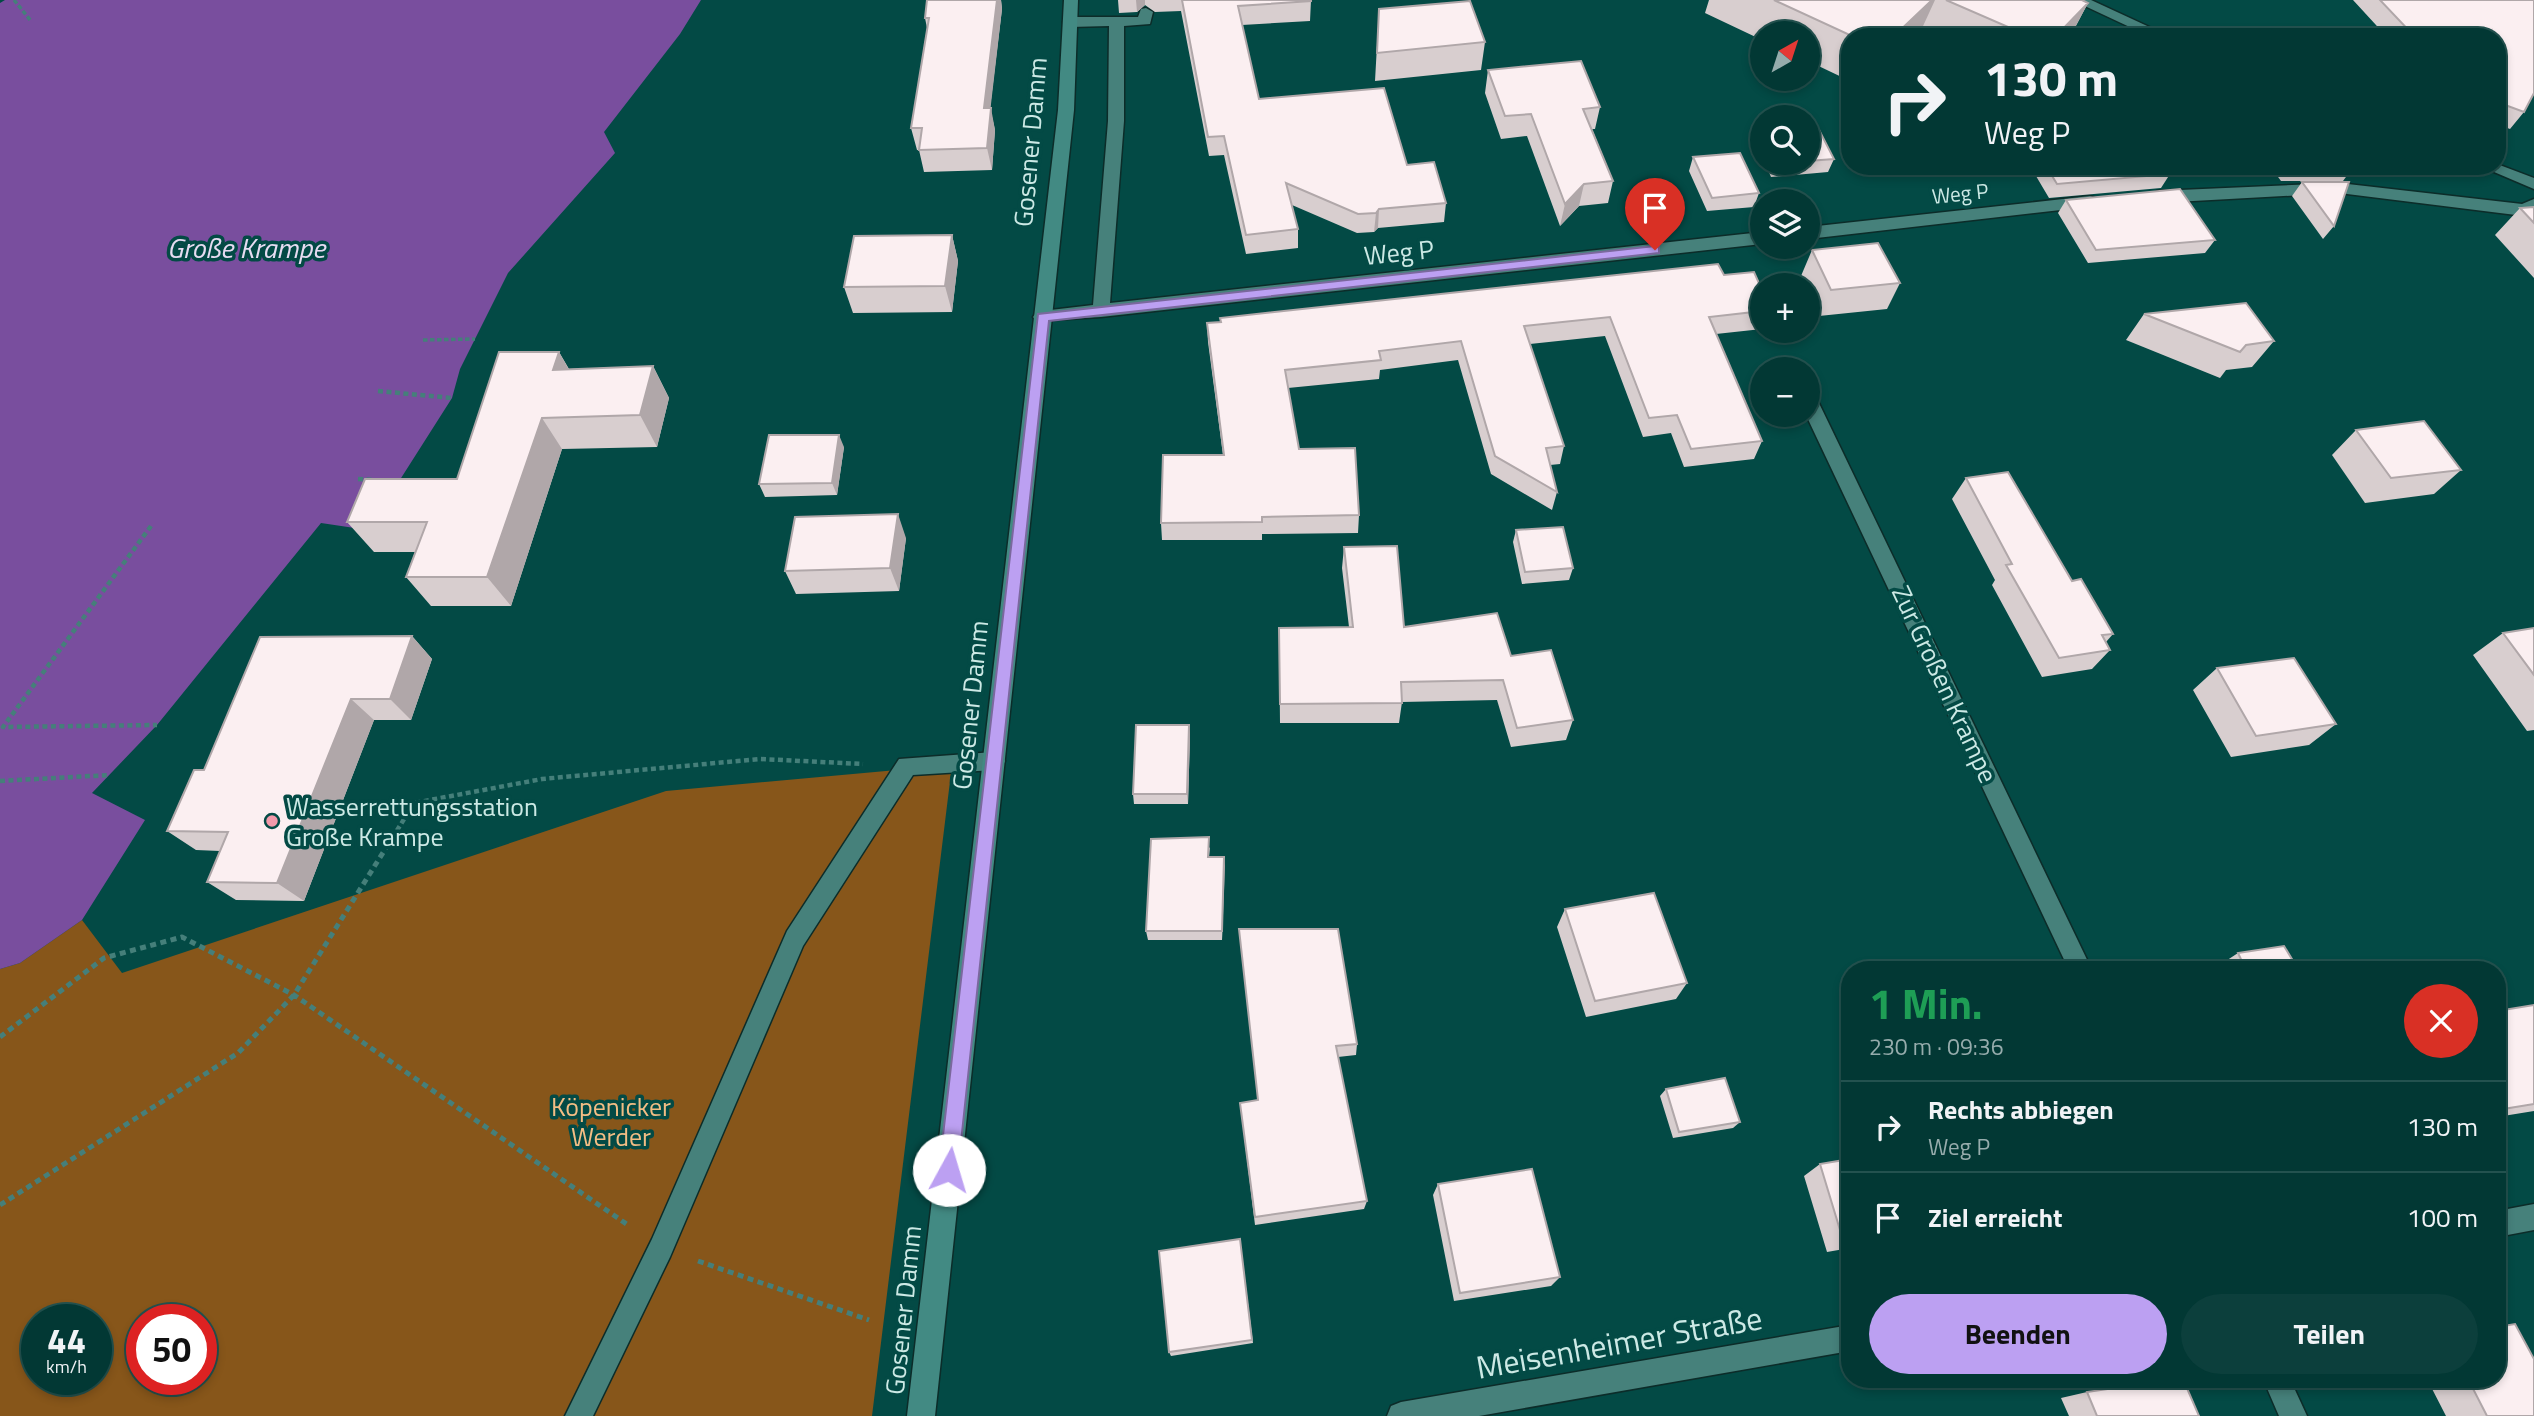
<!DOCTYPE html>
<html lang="de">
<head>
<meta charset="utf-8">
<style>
  body { margin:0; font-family:"Titillium Web",sans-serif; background:#0c3f3c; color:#f1f3f6; height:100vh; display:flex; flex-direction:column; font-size:26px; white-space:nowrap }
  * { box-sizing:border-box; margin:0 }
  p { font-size:23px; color:#96acac }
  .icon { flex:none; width:38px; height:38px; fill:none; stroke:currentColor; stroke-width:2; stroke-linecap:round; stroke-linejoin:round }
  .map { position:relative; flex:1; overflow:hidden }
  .panel { position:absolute; left:1841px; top:961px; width:665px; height:427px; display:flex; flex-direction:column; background:#023834; border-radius:28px; box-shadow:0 4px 10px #0003,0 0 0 2px #23524f }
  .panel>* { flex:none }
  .top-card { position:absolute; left:1841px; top:28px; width:665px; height:147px; border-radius:28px; box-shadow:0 4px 10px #0003,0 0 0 2px #23524f; background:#023834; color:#f1f3f6; overflow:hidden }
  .needle { width:46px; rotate:39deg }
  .fabs { position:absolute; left:1750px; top:21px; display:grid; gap:14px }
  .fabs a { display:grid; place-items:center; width:70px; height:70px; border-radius:50%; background:#023834; box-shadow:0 4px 10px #0003,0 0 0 2px #23524f; font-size:35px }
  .speed { position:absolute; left:21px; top:1304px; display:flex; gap:14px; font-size:35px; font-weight:700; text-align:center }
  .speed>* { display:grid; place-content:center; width:91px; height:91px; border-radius:50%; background:#023834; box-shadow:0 4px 10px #0003,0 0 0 2px #23524f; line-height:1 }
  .speed small { font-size:18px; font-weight:400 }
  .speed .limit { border:10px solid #d22; background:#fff; color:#111 }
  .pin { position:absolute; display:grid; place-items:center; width:60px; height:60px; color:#fff; margin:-72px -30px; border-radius:50% 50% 50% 0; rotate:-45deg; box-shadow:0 0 7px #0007 }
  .pin .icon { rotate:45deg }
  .me { position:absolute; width:77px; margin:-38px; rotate:6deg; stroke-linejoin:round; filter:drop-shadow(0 0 5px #0008) }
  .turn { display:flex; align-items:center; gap:24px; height:147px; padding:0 28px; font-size:32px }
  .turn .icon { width:91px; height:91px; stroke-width:2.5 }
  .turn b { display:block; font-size:49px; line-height:60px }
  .round { display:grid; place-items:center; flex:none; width:74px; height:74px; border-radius:37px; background:#0c3f3c }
  .overview { display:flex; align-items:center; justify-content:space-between; height:119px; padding:0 28px }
  h1 { font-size:42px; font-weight:700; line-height:52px; color:#1e9e55 }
  .button { display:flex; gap:14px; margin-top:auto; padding:14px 28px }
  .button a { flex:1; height:80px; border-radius:42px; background:#bca0f2; color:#111; font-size:28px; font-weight:700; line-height:80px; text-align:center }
  .button a+a { background:#0c3f3c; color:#f1f3f6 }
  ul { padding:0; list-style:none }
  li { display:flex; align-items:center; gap:21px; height:91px; padding:0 28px; border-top:2px solid #23524f }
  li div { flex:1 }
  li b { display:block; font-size:26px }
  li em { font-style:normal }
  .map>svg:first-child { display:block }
  .green { fill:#87561a; fill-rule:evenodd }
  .water { fill:#794e9e }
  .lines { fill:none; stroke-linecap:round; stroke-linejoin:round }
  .lane-casing { stroke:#0c2c29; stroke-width:3 }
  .street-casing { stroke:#0c2c29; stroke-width:3 }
  .secondary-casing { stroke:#0c2c29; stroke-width:3 }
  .path-far2 { stroke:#457f7a; stroke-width:3.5; stroke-dasharray:4.5 2.5; stroke-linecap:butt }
  .path-far1 { stroke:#457f7a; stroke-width:4.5; stroke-dasharray:5 3.5; stroke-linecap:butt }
  .path { stroke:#457f7a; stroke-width:5; stroke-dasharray:6 4.5; stroke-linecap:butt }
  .lane { fill:#46817b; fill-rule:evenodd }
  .street { fill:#46817b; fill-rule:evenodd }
  .secondary { fill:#428a83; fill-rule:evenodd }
  .wall { fill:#d8cecf }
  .shaded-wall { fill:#b0a7a9 }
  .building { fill:#fbeff1; stroke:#b0a7a9; stroke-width:2 }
  .route { fill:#bca0f2; stroke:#7a689d; stroke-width:2 }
  .poi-dot { fill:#f39aab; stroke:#034a45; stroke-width:2.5 }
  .labels { text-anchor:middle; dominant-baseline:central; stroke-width:7; stroke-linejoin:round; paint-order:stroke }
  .far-street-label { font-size:21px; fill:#cce9e5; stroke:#034a45 }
  .street-label { font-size:26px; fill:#cce9e5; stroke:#034a45 }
  .poi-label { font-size:26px; fill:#cce9e5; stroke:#034a45; text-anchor:start }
  .park-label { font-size:26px; fill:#f3bd84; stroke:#034a45 }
  .water-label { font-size:28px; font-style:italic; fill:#e7dcf2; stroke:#034a45 }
  .near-street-label { font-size:32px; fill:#cce9e5; stroke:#034a45 }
</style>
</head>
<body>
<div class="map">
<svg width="2534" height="1416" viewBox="0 0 2534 1416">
  <rect width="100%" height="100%" fill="#034a45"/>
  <path class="green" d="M 952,765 L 872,1416 L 0,1416 L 0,969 L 20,963 L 82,920 L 122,973 L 666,791 ZM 37,1320 L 96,1320 L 96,1379 L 37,1379 ZM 142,1320 L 201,1320 L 201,1379 L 142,1379 Z"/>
  <path class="water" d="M 5,0 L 701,0 L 680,34 L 604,132 L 615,153 L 508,273 L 460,369 L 452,398 L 368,530 L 321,523 L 157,725 L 92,793 L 145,820 L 82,920 L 20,963 L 0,969 L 0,3 Z"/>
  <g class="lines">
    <defs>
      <path id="lane" d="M 1146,8 L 1153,12 L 1150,24 L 1124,26 L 1124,121 L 1110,303 L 1762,232 L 1762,244 L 1101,317 L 1036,321 L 1033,317 L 1036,313 L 1042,311 L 1093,305 L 1108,121 L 1109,26 L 1070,27 L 1063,22 L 1070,17 L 1138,17 L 1141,9 Z
        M 2339,183 L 2522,204 L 2534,199 L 2534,212 L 2524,216 L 2339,193 L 2157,203 L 2149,197 L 2157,191 Z
        M 2090,196 L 2096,198 L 2096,206 L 1808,239 L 1808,227 Z
        M 994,752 L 1002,754 L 1005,761 L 1002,768 L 994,770 L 913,775 L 803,946 L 670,1257 L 593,1416 L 565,1416 L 652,1239 L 787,931 L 899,759 Z"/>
      <path id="street" d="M 2072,0 L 2091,0 L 2171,37 L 2151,37 Z
        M 2497,164 L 2534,178 L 2534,189 L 2480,166 L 2497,166 Z
        M 1808,392 L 1817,399 L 2092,970 L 2069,970 L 1806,415 Z
        M 2534,1204 L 2534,1230 L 2497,1237 L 2497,1211 Z
        M 1850,1325 L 1850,1351 L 1479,1416 L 1387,1416 L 1391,1406 L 1401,1402 Z
        M 2263,1379 L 2290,1379 L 2307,1416 L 2279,1416 Z"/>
      <path id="secondary" d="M 1064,0 L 1078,0 L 1074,110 L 935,1416 L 907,1416 L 1058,110 Z"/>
    </defs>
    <use href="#lane" class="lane-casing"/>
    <use href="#street" class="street-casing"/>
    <use href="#secondary" class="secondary-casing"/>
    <path class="path-far2" d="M 14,0 L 31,21
      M 423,340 L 475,339"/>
    <path class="path-far1" d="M 378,391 L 452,398
      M 358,479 L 374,480
      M 151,526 L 3,727 L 157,725
      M 0,781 L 110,775
      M 388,845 L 414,803 L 542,779 L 760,759 L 863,764"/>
    <path class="path" d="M 0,1037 L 104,958 L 182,937 L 294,995 L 628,1225
      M 0,1205 L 238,1053 L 294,995 L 389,843
      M 698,1261 L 869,1320"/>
    <use href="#lane" class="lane"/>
    <use href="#street" class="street"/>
    <use href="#secondary" class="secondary"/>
  </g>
  <path class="wall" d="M 927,0 L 1001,0 L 1002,9 L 990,108 L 995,130 L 992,170 L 924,172 L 919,150 L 917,150 L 911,128 L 927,28 L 925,18 Z
    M 1118,0 L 1311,0 L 1310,21 L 1242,25 L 1259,99 L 1407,165 L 1446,203 L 1444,222 L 1378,228 L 1374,232 L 1357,233 L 1292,205 L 1298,229 L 1298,248 L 1246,254 L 1224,155 L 1209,156 L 1181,11 L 1155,12 L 1145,5 L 1137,12 L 1119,13 Z
    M 1709,0 L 2082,0 L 2088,3 L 2070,37 L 1923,37 L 1920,35 L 1918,37 L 1850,37 L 1850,81 L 1808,61 L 1808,33 L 1762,33 L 1762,40 L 1705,13 Z
    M 2353,0 L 2534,0 L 2524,112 L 2510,129 L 2497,124 L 2497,37 L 2387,37 Z
    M 1379,9 L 1485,42 L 1481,70 L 1375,81 Z
    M 1488,70 L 1600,107 L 1595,129 L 1592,129 L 1613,181 L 1608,203 L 1579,206 L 1560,226 L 1527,136 L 1501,139 L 1485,93 Z
    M 1808,120 L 1834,159 L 1828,172 L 1771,177 L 1765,163 L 1808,163 Z
    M 1758,124 L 1762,124 L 1762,157 L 1754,138 Z
    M 1693,157 L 1759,193 L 1754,207 L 1707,211 L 1689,171 Z
    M 2030,166 L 2165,166 L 2170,174 L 2161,188 L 2049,198 Z
    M 2270,166 L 2354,166 L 2343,181 L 2281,181 Z
    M 2302,182 L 2334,226 L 2323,239 L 2292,196 Z
    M 2066,200 L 2215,240 L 2205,253 L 2088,263 L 2058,213 Z
    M 2534,207 L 2534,278 L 2495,235 L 2520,208 Z
    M 952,235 L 958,261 L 952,312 L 853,313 L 844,287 Z
    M 1812,250 L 1900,283 L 1887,309 L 1819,316 L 1808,292 L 1808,285 L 1805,285 L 1801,276 Z
    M 1724,275 L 1762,290 L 1762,329 L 1716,334 L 1762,441 L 1754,459 L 1684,467 L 1671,433 L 1643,437 L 1605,336 L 1530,344 L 1564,446 L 1560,464 L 1550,465 L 1557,492 L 1552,510 L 1491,474 L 1458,360 L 1380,370 L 1379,379 L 1288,388 L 1299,449 L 1359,515 L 1358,533 L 1262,534 L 1262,540 L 1162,540 L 1161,523 L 1223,455 L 1208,342 L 1207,323 Z
    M 2144,314 L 2274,341 L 2252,367 L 2226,370 L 2220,378 L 2126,340 Z
    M 559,352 L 569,369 L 653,366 L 669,398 L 657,447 L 562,449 L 511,606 L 431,606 L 406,577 L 415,552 L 374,552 L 347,522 L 457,479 Z
    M 2356,430 L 2461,470 L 2434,494 L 2365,503 L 2332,455 Z
    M 844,447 L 837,495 L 765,497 L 759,484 Z
    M 1966,478 L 2072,581 L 2113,634 L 2106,642 L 2110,650 L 2092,669 L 2042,677 L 1992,585 L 1995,580 L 1952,499 Z
    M 1516,530 L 1573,568 L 1569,580 L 1522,584 L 1513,542 Z
    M 906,538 L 899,591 L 796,594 L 785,571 Z
    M 1344,547 L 1404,627 L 1511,656 L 1573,720 L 1566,740 L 1511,747 L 1497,700 L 1402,702 L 1399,723 L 1280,723 L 1279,628 L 1349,627 L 1342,568 Z
    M 2534,628 L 2534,730 L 2527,731 L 2473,655 L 2503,633 Z
    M 412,636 L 432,659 L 411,720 L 374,720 L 304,901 L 236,900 L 207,882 L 220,851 L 196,850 L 167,831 L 204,770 Z
    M 2217,668 L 2336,724 L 2309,745 L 2231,757 L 2193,690 Z
    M 1189,725 L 1190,736 L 1188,804 L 1134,804 L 1133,794 Z
    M 1210,847 L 1209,857 L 1224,857 L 1222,940 L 1148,940 L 1146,931 Z
    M 1565,909 L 1687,983 L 1676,999 L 1586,1017 L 1557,927 Z
    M 1239,929 L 1357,1044 L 1356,1055 L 1338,1057 L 1367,1201 L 1364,1209 L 1255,1225 L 1240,1103 L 1258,1100 Z
    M 2238,953 L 2298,969 L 2343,970 L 2212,970 Z
    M 2534,1005 L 2534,1111 L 2497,1117 L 2497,1011 Z
    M 1666,1089 L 1740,1122 L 1733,1128 L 1673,1138 L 1660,1096 Z
    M 1850,1159 L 1850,1248 L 1827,1252 L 1804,1176 L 1820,1164 Z
    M 1438,1184 L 1560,1277 L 1551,1286 L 1454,1301 L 1433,1195 Z
    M 1240,1239 L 1253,1343 L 1171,1356 L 1169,1352 Z
    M 2427,1379 L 2497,1379 L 2534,1416 L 2446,1416 Z
    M 2087,1392 L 2199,1416 L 2069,1416 L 2061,1398 Z"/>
  <path class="shaded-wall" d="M 997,0 L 1001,0 L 1002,9 L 988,130 L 984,108 Z
    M 1136,0 L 1145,0 L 1145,5 L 1137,12 Z
    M 1932,0 L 1935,0 L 1918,37 L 1893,37 Z
    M 2088,3 L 2070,37 L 2055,37 Z
    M 991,108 L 995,130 L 992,170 L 987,148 Z
    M 1584,184 L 1579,206 L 1560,226 L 1565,204 Z
    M 1379,209 L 1378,228 L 1374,232 L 1376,213 Z
    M 952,235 L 958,261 L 952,312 L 945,286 Z
    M 559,352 L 577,384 L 553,370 Z
    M 653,366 L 669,398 L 657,447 L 640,415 Z
    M 542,418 L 562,449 L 511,606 L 487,577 Z
    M 839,435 L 844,447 L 837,495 L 832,483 Z
    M 898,514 L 906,538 L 899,591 L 890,568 Z
    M 412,636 L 432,659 L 411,720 L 390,699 Z
    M 351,699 L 374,720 L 304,901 L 277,883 Z
    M 1189,725 L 1190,736 L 1188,804 L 1187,794 Z
    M 1224,857 L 1225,866 L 1222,940 L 1222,931 Z"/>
  <path class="building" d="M 927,0 L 997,0 L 984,108 L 991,108 L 987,148 L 919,150 L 922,128 L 911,128 L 929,18 L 925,18 Z
    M 1182,0 L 1311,0 L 1311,1 L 1238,6 L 1259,99 L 1384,88 L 1407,165 L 1434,162 L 1446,203 L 1379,209 L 1376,213 L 1358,214 L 1286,183 L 1298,229 L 1246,235 L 1224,136 L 1208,137 Z
    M 1774,0 L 1932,0 L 1893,37 L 1854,37 Z
    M 1946,0 L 2082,0 L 2088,3 L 2055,37 L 2031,37 Z
    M 2380,0 L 2534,0 L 2534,93 L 2524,112 L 2497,102 L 2497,37 L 2487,37 L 2491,30 L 2443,37 L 2415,37 Z
    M 1470,1 L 1485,42 L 1377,53 L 1379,9 Z
    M 1581,61 L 1600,107 L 1583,109 L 1613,181 L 1584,184 L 1565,204 L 1531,114 L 1505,116 L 1488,70 Z
    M 1808,120 L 1814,120 L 1834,159 L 1808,161 Z
    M 1758,124 L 1762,124 L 1762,132 Z
    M 1740,153 L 1759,193 L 1712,198 L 1693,157 Z
    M 2046,166 L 2165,166 L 2170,174 L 2057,184 Z
    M 2290,166 L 2354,166 L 2354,167 Z
    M 2302,182 L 2349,182 L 2334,226 Z
    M 2180,189 L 2215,240 L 2096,250 L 2066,200 Z
    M 2534,207 L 2534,223 L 2520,208 Z
    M 952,235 L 945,286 L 844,287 L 854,236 Z
    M 1878,243 L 1900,283 L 1831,290 L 1812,250 Z
    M 1718,264 L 1724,275 L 1754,272 L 1762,290 L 1762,311 L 1709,317 L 1762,441 L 1691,449 L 1677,415 L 1649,418 L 1610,317 L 1524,326 L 1564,446 L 1546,448 L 1557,492 L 1495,456 L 1461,341 L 1379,351 L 1381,360 L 1285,370 L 1299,449 L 1355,448 L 1359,515 L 1262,517 L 1262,522 L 1161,523 L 1163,455 L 1224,455 L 1207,323 L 1221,322 L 1220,318 Z
    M 2246,303 L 2274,341 L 2246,345 L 2240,352 L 2144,314 Z
    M 499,352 L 559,352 L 553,370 L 653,366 L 640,415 L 542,418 L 487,577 L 406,577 L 427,522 L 347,522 L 365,479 L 457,479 Z
    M 2424,421 L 2461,470 L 2391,478 L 2356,430 Z
    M 769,435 L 839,435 L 832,483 L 759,484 Z
    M 2008,472 L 2072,581 L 2081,579 L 2113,634 L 2102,635 L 2110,650 L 2059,658 L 2006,565 L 2012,564 L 1966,478 Z
    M 898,514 L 890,568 L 785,571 L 795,517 Z
    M 1563,527 L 1573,568 L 1525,572 L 1516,530 Z
    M 1397,546 L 1404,627 L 1497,613 L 1511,656 L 1551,650 L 1573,720 L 1517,728 L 1503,680 L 1401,682 L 1402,703 L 1280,704 L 1279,628 L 1353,627 L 1344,547 Z
    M 2534,628 L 2534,675 L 2503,633 Z
    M 412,636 L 390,699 L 351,699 L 277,883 L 207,882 L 228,832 L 167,831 L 194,770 L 204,770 L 260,637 Z
    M 2294,658 L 2336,724 L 2256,736 L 2217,668 Z
    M 1136,725 L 1189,725 L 1187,794 L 1133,794 Z
    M 1209,837 L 1208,857 L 1224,857 L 1222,931 L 1146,931 L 1151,839 Z
    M 1654,893 L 1687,983 L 1595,1001 L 1565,909 Z
    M 1239,929 L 1338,929 L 1357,1044 L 1336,1046 L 1367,1201 L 1255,1217 L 1240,1103 L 1258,1100 Z
    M 2284,946 L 2298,969 L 2339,963 L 2343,970 L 2246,970 L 2238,953 Z
    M 2534,1005 L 2534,1104 L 2497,1110 L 2497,1011 Z
    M 1725,1078 L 1740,1122 L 1679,1132 L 1666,1089 Z
    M 1850,1159 L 1850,1242 L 1844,1243 L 1820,1164 Z
    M 1532,1169 L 1560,1277 L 1460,1293 L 1438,1184 Z
    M 1240,1239 L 1252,1340 L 1169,1352 L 1159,1251 Z
    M 2515,1324 L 2534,1359 L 2534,1416 L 2487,1416 L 2468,1379 L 2497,1379 L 2497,1327 Z
    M 2176,1379 L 2183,1379 L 2199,1416 L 2097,1416 L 2087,1392 Z"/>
  <path class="route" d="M 1655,246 L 1659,247 L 1659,253 L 1049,321 L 958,1170 L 955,1177 L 949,1180 L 942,1177 L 939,1170 L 1038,314 Z"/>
  <circle class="poi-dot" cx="272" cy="821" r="7"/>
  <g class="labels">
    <g class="far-street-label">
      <text transform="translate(1960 193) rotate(-6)">Weg P</text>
    </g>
    <g class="street-label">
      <text transform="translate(1030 142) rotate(-85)">Gosener Damm</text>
      <text transform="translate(1399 252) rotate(-6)">Weg P</text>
      <text transform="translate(1945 684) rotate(65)">Zur Großen Krampe</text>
      <text transform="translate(970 705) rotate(-84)">Gosener Damm</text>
      <text transform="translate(903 1310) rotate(-84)">Gosener Damm</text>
    </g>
    <g class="poi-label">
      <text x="286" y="806">Wasserrettungsstation<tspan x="286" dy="30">Große Krampe</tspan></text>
    </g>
    <g class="park-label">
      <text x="611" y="1106">Köpenicker<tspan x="611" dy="30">Werder</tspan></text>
    </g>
    <g class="water-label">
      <text x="246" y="247">Große Krampe</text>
    </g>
    <g class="near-street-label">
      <text transform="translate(1619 1342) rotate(-10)">Meisenheimer Straße</text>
    </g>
  </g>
</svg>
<div class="fabs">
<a><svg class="needle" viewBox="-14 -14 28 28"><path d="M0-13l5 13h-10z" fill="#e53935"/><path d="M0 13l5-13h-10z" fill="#96acac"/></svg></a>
<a><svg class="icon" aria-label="search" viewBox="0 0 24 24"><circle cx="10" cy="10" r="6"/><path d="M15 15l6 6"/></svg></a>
<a><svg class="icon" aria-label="layers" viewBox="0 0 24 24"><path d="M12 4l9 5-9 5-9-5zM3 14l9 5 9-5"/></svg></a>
<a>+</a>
<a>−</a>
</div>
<div class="speed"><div>44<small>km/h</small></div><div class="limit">50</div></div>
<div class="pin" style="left:1655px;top:250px;background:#d93025"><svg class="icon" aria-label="arrive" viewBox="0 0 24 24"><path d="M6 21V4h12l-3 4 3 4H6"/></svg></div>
<svg class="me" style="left:949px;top:1170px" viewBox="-20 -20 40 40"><circle r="19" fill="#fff"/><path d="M0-13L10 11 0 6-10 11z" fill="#bca0f2"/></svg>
<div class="top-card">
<div class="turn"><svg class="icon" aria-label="right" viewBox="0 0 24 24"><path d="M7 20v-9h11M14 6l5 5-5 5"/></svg><div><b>130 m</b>Weg P</div></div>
</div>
<section class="panel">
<div class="overview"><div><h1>1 Min.</h1><p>230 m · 09:36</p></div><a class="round" style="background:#d93025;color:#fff"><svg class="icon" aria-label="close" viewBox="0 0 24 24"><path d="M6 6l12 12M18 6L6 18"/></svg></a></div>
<ul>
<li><svg class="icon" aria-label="right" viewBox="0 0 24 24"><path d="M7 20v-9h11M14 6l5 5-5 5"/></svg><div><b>Rechts abbiegen</b><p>Weg P</p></div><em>130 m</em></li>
<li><svg class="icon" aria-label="arrive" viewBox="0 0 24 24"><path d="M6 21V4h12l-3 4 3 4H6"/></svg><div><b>Ziel erreicht</b></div><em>100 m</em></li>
</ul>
<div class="button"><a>Beenden</a><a>Teilen</a></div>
</section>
</div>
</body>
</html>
